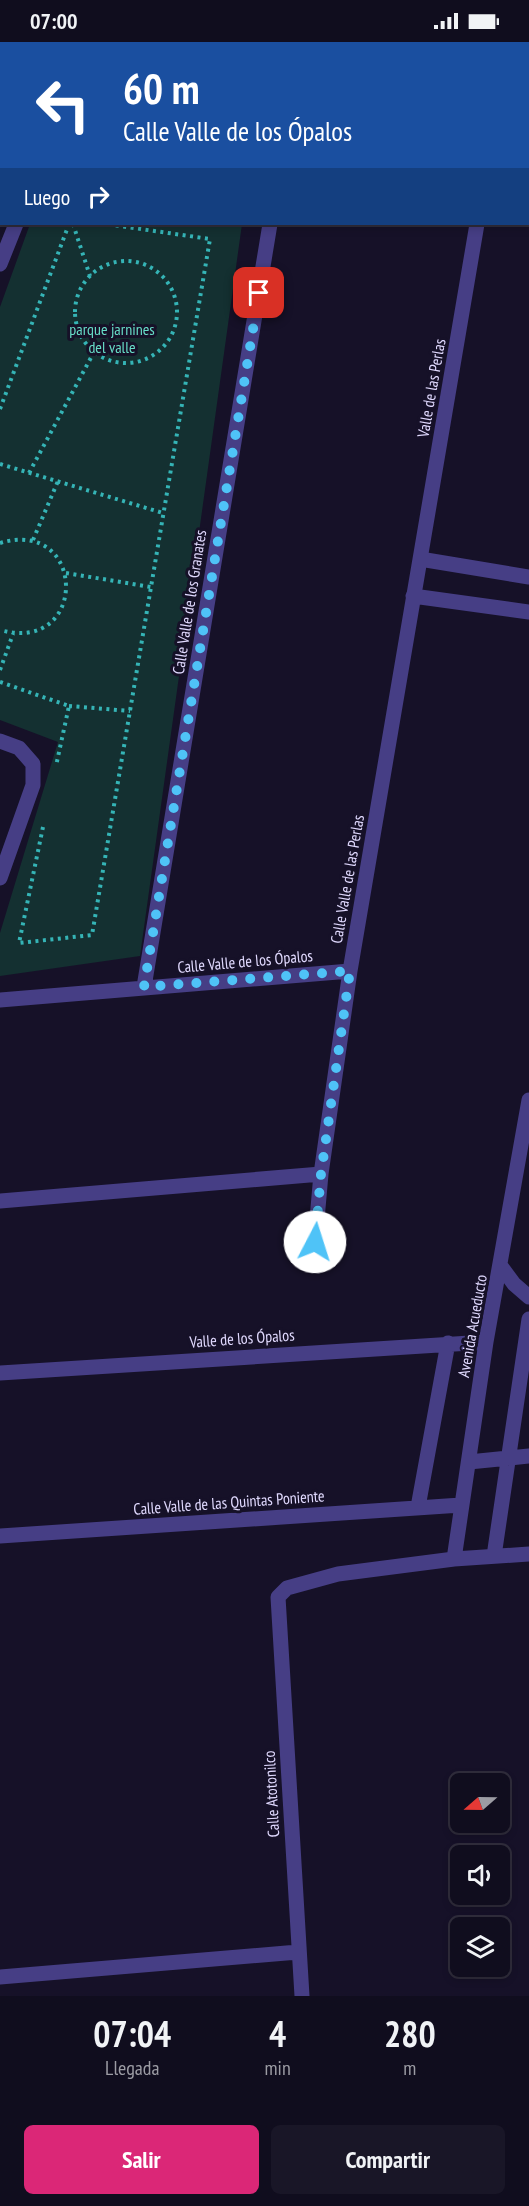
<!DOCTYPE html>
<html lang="es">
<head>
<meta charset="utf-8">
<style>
  body { margin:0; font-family:"PT Sans Narrow",sans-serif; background:#191627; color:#f1f3f6; height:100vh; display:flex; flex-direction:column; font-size:22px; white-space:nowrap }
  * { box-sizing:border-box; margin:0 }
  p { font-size:20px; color:#9c9ca4 }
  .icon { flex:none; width:33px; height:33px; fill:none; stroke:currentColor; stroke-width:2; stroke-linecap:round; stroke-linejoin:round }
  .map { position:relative; height:1954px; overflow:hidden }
  .sheet { display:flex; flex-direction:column; background:#100d1e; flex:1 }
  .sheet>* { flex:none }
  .hud { position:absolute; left:0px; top:0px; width:530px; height:183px; box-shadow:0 3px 9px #0003,0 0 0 2px #302d3c; background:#1a4fa0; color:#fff; overflow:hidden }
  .needle { width:39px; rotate:250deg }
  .tools { position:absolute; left:450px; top:1731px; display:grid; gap:12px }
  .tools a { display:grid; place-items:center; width:60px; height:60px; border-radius:9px; background:#100d1e; box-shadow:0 3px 9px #0003,0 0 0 2px #302d3c; font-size:30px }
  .pin { position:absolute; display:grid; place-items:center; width:51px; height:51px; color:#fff; margin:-26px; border-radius:12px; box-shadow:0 3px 9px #0006 }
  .me { position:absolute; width:66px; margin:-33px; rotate:5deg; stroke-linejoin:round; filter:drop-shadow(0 0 4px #0008) }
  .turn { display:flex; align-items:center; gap:21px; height:126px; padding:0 24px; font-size:27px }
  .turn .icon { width:78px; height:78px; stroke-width:2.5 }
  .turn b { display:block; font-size:42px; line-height:51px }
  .then { display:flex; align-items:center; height:57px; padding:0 24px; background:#0003; gap:12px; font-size:22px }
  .eta { display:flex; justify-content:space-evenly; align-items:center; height:102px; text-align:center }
  .eta b { font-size:36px; font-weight:600; line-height:42px }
  .button { display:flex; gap:12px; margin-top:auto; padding:12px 24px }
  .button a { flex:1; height:69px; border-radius:9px; background:#db2777; color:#fff; font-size:24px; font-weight:600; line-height:69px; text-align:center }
  .button a+a { background:#191627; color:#f1f3f6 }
  .status { display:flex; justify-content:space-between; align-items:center; height:42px; padding:0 30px; background:#100d1e; direction:ltr }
  .status svg { height:16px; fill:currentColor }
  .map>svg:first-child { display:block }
  .green { fill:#143031 }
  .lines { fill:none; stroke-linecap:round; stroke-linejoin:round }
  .path { stroke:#35b4b6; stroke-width:4; stroke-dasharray:3 4.5; stroke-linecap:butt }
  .street { stroke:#463e85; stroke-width:15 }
  .route { stroke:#4fc3f7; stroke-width:10; stroke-dasharray:0 18 }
  .labels { text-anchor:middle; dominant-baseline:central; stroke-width:6; stroke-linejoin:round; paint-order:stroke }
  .park-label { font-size:16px; fill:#67dcc7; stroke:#161128 }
  .street-label { font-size:16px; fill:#e0d9fe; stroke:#161128 }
</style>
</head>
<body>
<div class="status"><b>07:00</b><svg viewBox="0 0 49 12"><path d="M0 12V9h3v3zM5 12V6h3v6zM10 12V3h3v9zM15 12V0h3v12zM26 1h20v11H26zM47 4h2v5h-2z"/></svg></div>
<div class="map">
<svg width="529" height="1954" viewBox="0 0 529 1954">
  <rect width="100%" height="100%" fill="#161128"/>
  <path class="green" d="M 30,182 L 242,182 L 140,914 L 0,934 L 0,891 L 58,700 L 0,678 L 0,265 Z"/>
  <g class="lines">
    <path class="path" d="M 73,182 L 90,234
      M75 270a51 51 0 1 1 102 0a51 51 0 1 1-102 0Z
      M 0,367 L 69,182
      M 0,422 L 163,471
      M 29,431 L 94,310
      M 33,498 L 58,439
      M 0,501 C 87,475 89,613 0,588
      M 66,531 L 151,545
      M 0,628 L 13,592
      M 0,640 L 69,664 L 56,724
      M 69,664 L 130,669
      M 43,785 L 19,901 L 92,893 L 210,197 L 106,182"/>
    <path class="street" d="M 73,2 L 74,0
      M 506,2 L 506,0
      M 0,222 L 16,182
      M 420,517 L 529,535
      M 413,554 L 529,570
      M 0,699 L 19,706 L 33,722 L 33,743 L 0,836
      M 144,945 L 270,182
      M 0,958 L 350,929
      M 0,1159 L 321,1132
      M 315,1200 L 321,1132 L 350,929 L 477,182
      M 500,1223 L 514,1242 L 529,1255
      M 0,1331 L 486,1300
      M 469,1420 L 529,1414
      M 418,1465 L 448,1301
      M 0,1494 L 461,1463
      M 494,1514 L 529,1277
      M 454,1517 L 486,1300 L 529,1058
      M 0,1935 L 298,1910
      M 302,1954 L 278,1555 L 287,1546 L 338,1532 L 454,1517 L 529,1512"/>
  </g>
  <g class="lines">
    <path class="route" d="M 259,251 L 144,945 L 350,929 L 321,1132 L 315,1200"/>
  </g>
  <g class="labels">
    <g class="park-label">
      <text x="112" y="287">parque jarnines<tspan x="112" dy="18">del valle</tspan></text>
    </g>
    <g class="street-label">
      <text transform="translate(431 346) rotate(-80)">Valle de las Perlas</text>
      <text transform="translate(189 560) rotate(-81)">Calle Valle de los Granates</text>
      <text transform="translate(347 837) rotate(-80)">Calle Valle de las Perlas</text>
      <text transform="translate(245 919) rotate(-5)">Calle Valle de los Ópalos</text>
      <text transform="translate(472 1284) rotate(-80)">Avenida Acueducto</text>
      <text transform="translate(242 1296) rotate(-4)">Valle de los Ópalos</text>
      <text transform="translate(229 1460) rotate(-4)">Calle Valle de las Quintas Poniente</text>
      <text transform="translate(271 1752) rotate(-93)">Calle Atotonilco</text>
    </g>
  </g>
</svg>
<div class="tools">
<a><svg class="needle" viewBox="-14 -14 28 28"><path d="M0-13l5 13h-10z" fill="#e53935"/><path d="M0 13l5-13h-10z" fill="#9c9ca4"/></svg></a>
<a><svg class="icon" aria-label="sound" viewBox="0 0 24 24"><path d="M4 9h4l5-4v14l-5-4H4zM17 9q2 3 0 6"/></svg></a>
<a><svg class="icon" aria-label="layers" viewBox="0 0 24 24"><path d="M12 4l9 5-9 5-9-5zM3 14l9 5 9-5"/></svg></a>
</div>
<div class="pin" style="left:259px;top:251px;background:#d93025"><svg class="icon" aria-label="arrive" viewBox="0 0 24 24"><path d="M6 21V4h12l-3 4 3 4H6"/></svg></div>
<svg class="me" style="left:315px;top:1200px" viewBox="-20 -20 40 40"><circle r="19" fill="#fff"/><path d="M0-13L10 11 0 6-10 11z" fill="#4fc3f7"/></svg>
<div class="hud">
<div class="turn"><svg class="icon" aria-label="left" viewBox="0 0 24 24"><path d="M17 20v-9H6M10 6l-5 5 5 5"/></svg><div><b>60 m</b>Calle Valle de los Ópalos</div></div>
<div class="then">Luego<svg class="icon" aria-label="right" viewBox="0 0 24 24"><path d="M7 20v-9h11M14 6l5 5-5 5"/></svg></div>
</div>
</div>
<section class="sheet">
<div class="eta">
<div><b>07:04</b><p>Llegada</p></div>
<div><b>4</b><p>min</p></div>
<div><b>280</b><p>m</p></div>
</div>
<div class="button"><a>Salir</a><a>Compartir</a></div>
</section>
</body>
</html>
